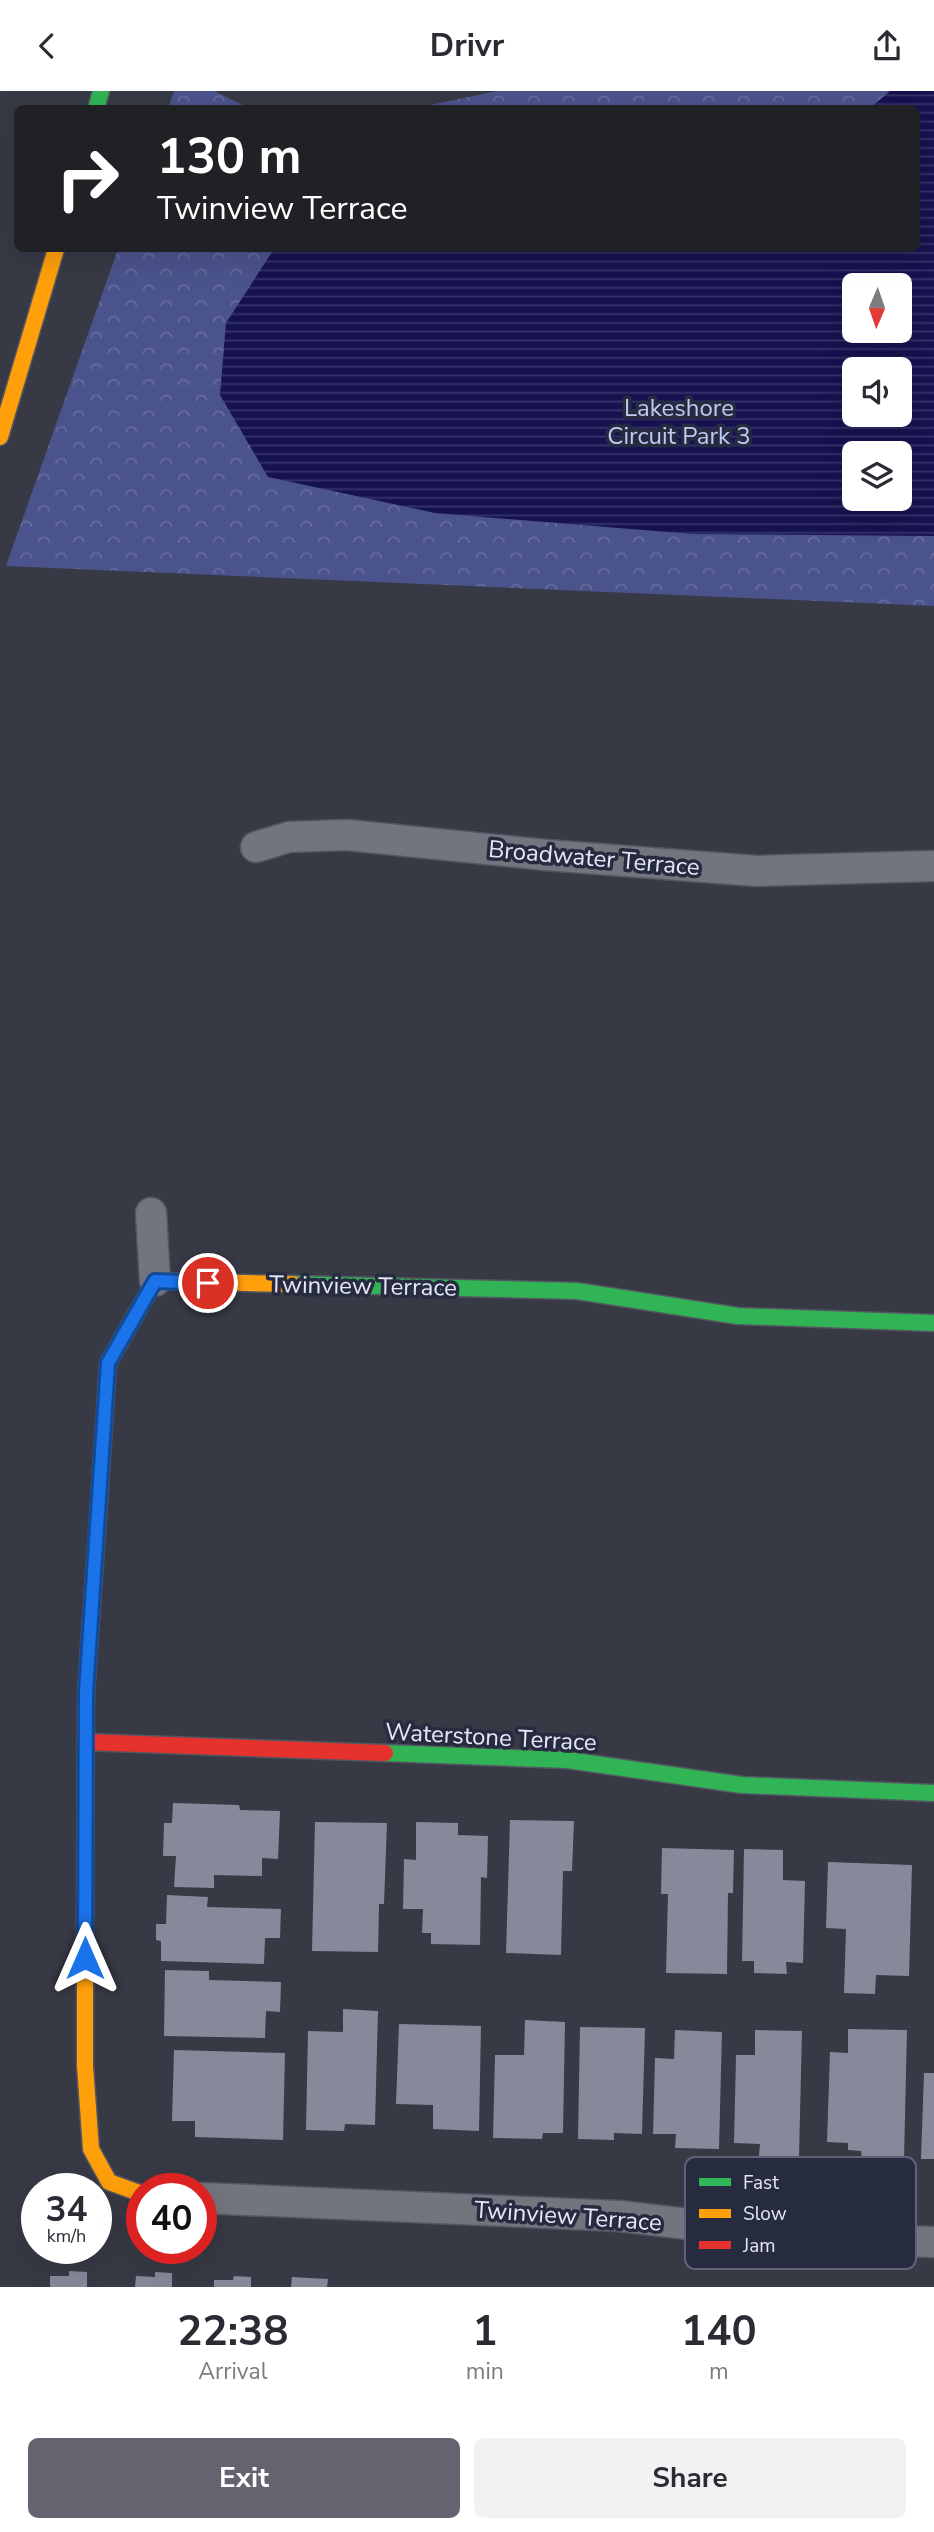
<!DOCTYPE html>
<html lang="en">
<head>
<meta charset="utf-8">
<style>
  body { margin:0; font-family:"Nunito Sans",sans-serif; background:#f2f2f3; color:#2b2b33; height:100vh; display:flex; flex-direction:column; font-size:26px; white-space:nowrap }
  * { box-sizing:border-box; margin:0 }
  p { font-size:23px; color:#7c7c81 }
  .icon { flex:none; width:38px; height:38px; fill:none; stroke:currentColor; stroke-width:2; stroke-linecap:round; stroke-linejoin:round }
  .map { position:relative; height:2196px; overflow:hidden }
  .sheet { display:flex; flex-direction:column; background:#fff; flex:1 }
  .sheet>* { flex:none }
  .banner { position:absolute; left:14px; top:14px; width:906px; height:147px; border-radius:10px; box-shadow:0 7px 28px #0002; background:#202124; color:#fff; overflow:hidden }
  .needle { width:46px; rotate:182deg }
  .buttons { position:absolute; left:842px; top:182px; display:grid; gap:14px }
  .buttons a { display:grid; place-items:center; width:70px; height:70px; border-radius:10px; background:#fff; box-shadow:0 7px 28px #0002; font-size:35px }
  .speed { position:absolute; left:21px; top:2082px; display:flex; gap:14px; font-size:35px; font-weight:700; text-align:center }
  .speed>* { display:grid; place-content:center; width:91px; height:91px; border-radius:50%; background:#fff; box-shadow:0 7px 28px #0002; line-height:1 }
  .speed small { font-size:18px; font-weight:400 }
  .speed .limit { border:10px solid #d22; background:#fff; color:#111 }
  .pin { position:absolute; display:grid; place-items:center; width:60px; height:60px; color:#fff; margin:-30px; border:4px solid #fff; border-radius:50%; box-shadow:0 2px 7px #0007 }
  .me { position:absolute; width:77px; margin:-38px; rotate:0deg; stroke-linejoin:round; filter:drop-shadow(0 0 5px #0008) }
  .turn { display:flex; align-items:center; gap:24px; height:147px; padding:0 28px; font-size:32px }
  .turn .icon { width:91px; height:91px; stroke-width:2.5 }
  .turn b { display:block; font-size:49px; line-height:60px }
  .eta { display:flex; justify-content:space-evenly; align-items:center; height:119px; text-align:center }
  .eta b { font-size:42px; font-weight:700; line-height:49px }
  .primary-button { display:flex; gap:14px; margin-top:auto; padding:14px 28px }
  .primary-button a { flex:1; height:80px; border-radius:10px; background:#63646f; color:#fff; font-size:28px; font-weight:700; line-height:80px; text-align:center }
  .primary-button a+a { background:#f2f2f3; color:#2b2b33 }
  header { display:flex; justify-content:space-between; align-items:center; height:91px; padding:0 28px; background:#fff; font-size:32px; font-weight:700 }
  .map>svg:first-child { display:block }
  .park { fill:url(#park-crowns); fill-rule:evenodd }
  .water { fill:url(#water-rules); fill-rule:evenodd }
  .building { fill:#85899a }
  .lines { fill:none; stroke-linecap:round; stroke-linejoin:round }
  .street-casing { stroke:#545560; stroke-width:33 }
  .fast-casing { stroke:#545560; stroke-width:19 }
  .slow-casing { stroke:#545560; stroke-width:19 }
  .jam-casing { stroke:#545560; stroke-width:19 }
  .street { stroke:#72747e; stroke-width:30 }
  .fast { stroke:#30b455; stroke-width:16 }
  .slow { stroke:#ff9f0a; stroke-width:16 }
  .jam { stroke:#e5322d; stroke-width:16 }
  .route-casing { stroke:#114b97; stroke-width:18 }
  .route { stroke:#1a73e8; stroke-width:12 }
  .labels { text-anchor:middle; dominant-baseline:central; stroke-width:7; stroke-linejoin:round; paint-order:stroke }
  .park-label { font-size:24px; fill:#c0c9f2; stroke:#272b40 }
  .street-label { font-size:24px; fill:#e4e7f6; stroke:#272b40 }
  .key { fill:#272b40; stroke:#606377; stroke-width:2 }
  .key-label { font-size:19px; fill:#e4e7f6 }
</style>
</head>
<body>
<header><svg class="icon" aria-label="back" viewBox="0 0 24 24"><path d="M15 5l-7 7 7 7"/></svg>Drivr<svg class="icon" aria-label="share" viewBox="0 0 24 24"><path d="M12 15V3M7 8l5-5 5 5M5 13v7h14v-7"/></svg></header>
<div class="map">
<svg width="934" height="2196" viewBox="0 0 934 2196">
  <defs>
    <pattern id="park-crowns" width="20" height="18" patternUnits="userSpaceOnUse" patternTransform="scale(1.75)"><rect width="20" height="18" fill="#4b538c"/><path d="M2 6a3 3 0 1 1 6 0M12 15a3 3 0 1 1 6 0" fill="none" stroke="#656c9d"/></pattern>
    <pattern id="water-rules" width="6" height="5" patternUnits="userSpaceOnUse" patternTransform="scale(1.75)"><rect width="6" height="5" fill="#161250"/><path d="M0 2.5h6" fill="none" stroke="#38346a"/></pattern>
  </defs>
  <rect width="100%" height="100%" fill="#373945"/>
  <path class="park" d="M 174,0 L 214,0 L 249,17 L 168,17 Z
    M 497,0 L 934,0 L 934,515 L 6,475 L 118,158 L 917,158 L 917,18 L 416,17 ZM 854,194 L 900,194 L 900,240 L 854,240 ZM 854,278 L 900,278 L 900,324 L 854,324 ZM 854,362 L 900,362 L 900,408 L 854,408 Z"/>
  <path class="water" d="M 890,0 L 934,0 L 934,445 L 692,443 L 435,422 L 268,386 L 220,304 L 226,232 L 274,158 L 917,158 L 917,18 L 870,17 ZM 854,194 L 900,194 L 900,240 L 854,240 ZM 854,278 L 900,278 L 900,324 L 854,324 ZM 854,362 L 900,362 L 900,408 L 854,408 Z"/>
  <path class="building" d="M 173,1712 L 239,1714 L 240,1719 L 280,1720 L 278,1768 L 262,1767 L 262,1785 L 214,1784 L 214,1797 L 174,1796 L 176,1765 L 163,1765 L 164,1732 L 172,1732 Z
    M 510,1729 L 574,1730 L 572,1780 L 563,1780 L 561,1864 L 506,1862 Z
    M 315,1731 L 387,1732 L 384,1813 L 379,1813 L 378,1861 L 312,1860 Z
    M 416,1731 L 458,1732 L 458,1744 L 488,1745 L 487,1787 L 481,1786 L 480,1854 L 431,1853 L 431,1842 L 422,1842 L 423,1818 L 403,1818 L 404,1768 L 416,1769 Z
    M 662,1757 L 734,1759 L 733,1802 L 728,1802 L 727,1883 L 666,1882 L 668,1803 L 661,1803 Z
    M 744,1758 L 783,1759 L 783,1789 L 805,1790 L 803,1872 L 786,1871 L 787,1883 L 754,1882 L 754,1870 L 742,1870 Z
    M 828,1771 L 912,1774 L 909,1885 L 876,1884 L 875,1903 L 844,1902 L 846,1838 L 826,1837 Z
    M 167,1804 L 208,1806 L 207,1816 L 281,1818 L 280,1847 L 265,1847 L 264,1873 L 161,1870 L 161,1850 L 156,1849 L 156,1833 L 166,1833 Z
    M 165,1879 L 209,1880 L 209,1889 L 281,1891 L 280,1921 L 266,1920 L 265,1947 L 164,1945 Z
    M 343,1918 L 378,1920 L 375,2034 L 345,2033 L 344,2040 L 306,2039 L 308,1940 L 343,1941 Z
    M 525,1929 L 565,1931 L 563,2042 L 543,2042 L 542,2048 L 493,2047 L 495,1964 L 524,1964 Z
    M 399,1933 L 481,1935 L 479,2040 L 433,2038 L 433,2014 L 396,2013 Z
    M 580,1936 L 645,1937 L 642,2043 L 614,2042 L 614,2049 L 578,2048 Z
    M 848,1938 L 907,1939 L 904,2069 L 862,2068 L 861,2060 L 848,2059 L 848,2052 L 827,2051 L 830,1961 L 848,1962 Z
    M 675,1939 L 722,1941 L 719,2058 L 675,2057 L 676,2043 L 653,2043 L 655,1967 L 674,1968 Z
    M 755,1939 L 802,1940 L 799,2066 L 759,2065 L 760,2053 L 734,2052 L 736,1964 L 755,1964 Z
    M 174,1959 L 285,1962 L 283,2049 L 195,2046 L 195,2030 L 172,2030 Z
    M 924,1982 L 934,1982 L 934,2068 L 921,2068 Z
    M 69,2180 L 87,2181 L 87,2196 L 50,2196 L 50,2185 L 69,2185 Z
    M 155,2181 L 172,2182 L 172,2196 L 135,2196 L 136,2185 L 155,2186 Z
    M 234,2185 L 251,2186 L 251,2196 L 214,2196 L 214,2189 L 233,2189 Z
    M 292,2186 L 328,2188 L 327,2196 L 291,2196 Z"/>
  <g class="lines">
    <defs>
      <path id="street" d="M 256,756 L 289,746 L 347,744 L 546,764 L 757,780 L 934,775
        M 151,1122 L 155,1190
        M 201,2107 L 619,2125 L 808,2147 L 934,2151"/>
      <path id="fast" d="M 96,18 L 101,0
        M 293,1193 L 577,1200 L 738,1225 L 934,1232
        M 385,1662 L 567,1669 L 742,1694 L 934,1702
        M 85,1836 L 86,1601 L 100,1396"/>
      <path id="slow" d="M 0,346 L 56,158
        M 100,1396 L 108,1272 L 155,1190 L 293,1193
        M 85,1836 L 85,1975 L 91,2058 L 109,2091 L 142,2103"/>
      <path id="jam" d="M 86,1651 L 385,1662"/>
    </defs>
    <use href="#street" class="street-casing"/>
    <use href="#fast" class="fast-casing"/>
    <use href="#slow" class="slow-casing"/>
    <use href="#jam" class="jam-casing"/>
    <use href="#street" class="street"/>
    <use href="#fast" class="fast"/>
    <use href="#slow" class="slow"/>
    <use href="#jam" class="jam"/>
  </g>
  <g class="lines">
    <defs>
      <path id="route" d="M 85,1867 L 86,1601 L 108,1272 L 155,1190 L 208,1192"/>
    </defs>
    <use href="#route" class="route-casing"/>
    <use href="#route" class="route"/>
  </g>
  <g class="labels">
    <g class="park-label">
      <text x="679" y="317">Lakeshore<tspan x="679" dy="28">Circuit Park 3</tspan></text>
    </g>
    <g class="street-label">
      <text transform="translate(594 767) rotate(5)">Broadwater Terrace</text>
      <text transform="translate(363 1195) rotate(1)">Twinview Terrace</text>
      <text transform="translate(491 1646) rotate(3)">Waterstone Terrace</text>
      <text transform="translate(568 2125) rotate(4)">Twinview Terrace</text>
    </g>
  </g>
  <rect x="685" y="2066" width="231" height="112" rx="10" class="key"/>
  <rect x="699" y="2087" width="32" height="8" fill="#30b455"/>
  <rect x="699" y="2118" width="32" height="9" fill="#ff9f0a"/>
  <rect x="699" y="2150" width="32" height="8" fill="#e5322d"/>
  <g class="key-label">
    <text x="743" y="2098">Fast</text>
    <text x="743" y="2129">Slow</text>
    <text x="743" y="2161">Jam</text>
  </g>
</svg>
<div class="buttons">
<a><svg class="needle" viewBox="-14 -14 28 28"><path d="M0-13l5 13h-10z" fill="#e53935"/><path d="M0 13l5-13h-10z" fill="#7c7c81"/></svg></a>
<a><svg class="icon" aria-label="sound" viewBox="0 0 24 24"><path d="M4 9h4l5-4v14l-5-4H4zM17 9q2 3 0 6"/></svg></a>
<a><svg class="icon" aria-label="layers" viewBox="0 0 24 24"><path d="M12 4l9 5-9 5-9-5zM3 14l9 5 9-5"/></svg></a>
</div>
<div class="speed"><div>34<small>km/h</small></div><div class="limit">40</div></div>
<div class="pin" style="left:208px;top:1192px;background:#d93025"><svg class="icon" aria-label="arrive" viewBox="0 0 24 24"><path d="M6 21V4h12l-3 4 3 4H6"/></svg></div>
<svg class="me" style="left:85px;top:1867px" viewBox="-20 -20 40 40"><path d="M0-17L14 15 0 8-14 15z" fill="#1a73e8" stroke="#fff" stroke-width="4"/></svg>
<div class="banner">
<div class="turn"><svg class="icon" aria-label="right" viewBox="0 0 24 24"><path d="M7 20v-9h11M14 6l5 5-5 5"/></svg><div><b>130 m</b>Twinview Terrace</div></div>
</div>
</div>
<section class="sheet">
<div class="eta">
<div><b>22:38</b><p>Arrival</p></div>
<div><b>1</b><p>min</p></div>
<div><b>140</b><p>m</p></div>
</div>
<div class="primary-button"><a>Exit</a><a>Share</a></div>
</section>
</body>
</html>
